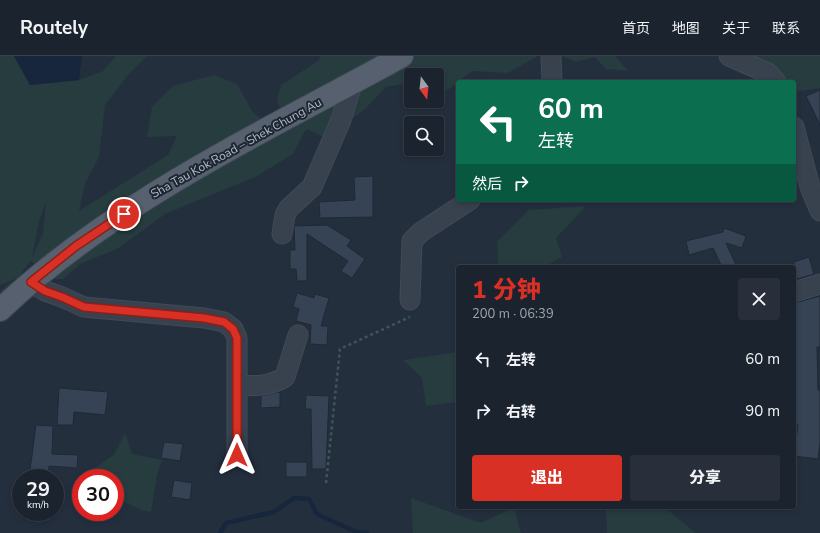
<!DOCTYPE html>
<html lang="zh">
<head>
<meta charset="utf-8">
<style>
  body { margin:0; font-family:"Nunito Sans","Noto Sans SC",sans-serif; background:#282f3a; color:#f1f3f6; height:100vh; display:flex; flex-direction:column; font-size:15px; white-space:nowrap }
  * { box-sizing:border-box; margin:0 }
  p { font-size:13px; color:#a0a4aa }
  .icon { flex:none; width:22px; height:22px; fill:none; stroke:currentColor; stroke-width:2; stroke-linecap:round; stroke-linejoin:round }
  .map { position:relative; flex:1; overflow:hidden }
  .panel { position:absolute; left:456px; top:209px; width:340px; height:244px; display:flex; flex-direction:column; background:#1b232e; border-radius:4px; box-shadow:0 2px 6px #0003,0 0 0 1px #39404a }
  .panel>* { flex:none }
  .guide { position:absolute; left:456px; top:24px; width:340px; height:122px; border-radius:4px; box-shadow:0 2px 6px #0003,0 0 0 1px #39404a; background:#0b6e4f; color:#fff; overflow:hidden }
  .needle { width:26px; rotate:165deg }
  .buttons { position:absolute; left:404px; top:12px; display:grid; gap:8px }
  .buttons a { display:grid; place-items:center; width:40px; height:40px; border-radius:4px; background:#1b232e; box-shadow:0 2px 6px #0003,0 0 0 1px #39404a; font-size:20px }
  .speed { position:absolute; left:12px; top:413px; display:flex; gap:8px; font-size:20px; font-weight:700; text-align:center }
  .speed>* { display:grid; place-content:center; width:52px; height:52px; border-radius:50%; background:#1b232e; box-shadow:0 2px 6px #0003,0 0 0 1px #39404a; line-height:1 }
  .speed small { font-size:10px; font-weight:400 }
  .speed .limit { border:6px solid #d22; background:#fff; color:#111 }
  .pin { position:absolute; display:grid; place-items:center; width:34px; height:34px; color:#fff; margin:-17px; border:2px solid #fff; border-radius:50%; box-shadow:0 1px 4px #0007 }
  .me { position:absolute; width:44px; margin:-22px; rotate:0deg; stroke-linejoin:round; filter:drop-shadow(0 0 3px #0008) }
  .turn { display:flex; align-items:center; gap:14px; height:84px; padding:0 16px; font-size:18px }
  .turn .icon { width:52px; height:52px; stroke-width:2.5 }
  .turn b { display:block; font-size:28px; line-height:34px }
  .then { display:flex; align-items:center; height:38px; padding:0 16px; background:#0003; gap:8px; font-size:15px }
  .round { display:grid; place-items:center; flex:none; width:42px; height:42px; border-radius:4px; background:#282f3a }
  .head { display:flex; align-items:center; justify-content:space-between; height:68px; padding:0 16px }
  h1 { font-size:24px; font-weight:800; line-height:30px; color:#d93025 }
  .action { display:flex; gap:8px; margin-top:auto; padding:8px 16px }
  .action a { flex:1; height:46px; border-radius:4px; background:#d93025; color:#fff; font-size:16px; font-weight:800; line-height:46px; text-align:center }
  .action a+a { background:#282f3a; color:#f1f3f6 }
  ul { padding:0; list-style:none }
  li { display:flex; align-items:center; gap:12px; height:52px; padding:0 16px }
  li div { flex:1 }
  li b { display:block; font-size:15px }
  li em { font-style:normal }
  header { display:flex; align-items:center; gap:24px; box-sizing:border-box; height:56px; padding:0 20px; background:#1b232e; border-bottom:1px solid #39404a }
  header strong { font-size:19px }
  nav { display:flex; gap:22px; margin-inline-start:auto; font-size:14px }
  .map>svg:first-child { display:block }
  .green { fill:#263c3f; fill-rule:evenodd }
  .water { fill:#17263c }
  .lines { fill:none; stroke-linecap:round; stroke-linejoin:round }
  .stream { stroke:#17263c; stroke-width:4.5 }
  .building { fill:#364354; stroke:#1f2835 }
  .minor-casing { stroke:#414a57; stroke-width:21 }
  .major-casing { stroke:#414a57; stroke-width:24 }
  .path { stroke:#3f5557; stroke-width:2.5; stroke-dasharray:3 3; stroke-linecap:butt }
  .minor { stroke:#38414e; stroke-width:19 }
  .major { stroke:#56606e; stroke-width:22 }
  .route-casing { stroke:#8d1f18; stroke-width:10 }
  .route { stroke:#d93025; stroke-width:7 }
  .labels { text-anchor:middle; dominant-baseline:central; stroke-width:4; stroke-linejoin:round; paint-order:stroke }
  .street-label { font-size:12px; fill:#b4bcc9; stroke:#1d2633 }
</style>
</head>
<body>
<header>
<strong>Routely</strong>
<nav><a>首页</a><a>地图</a><a>关于</a><a>联系</a></nav>
</header>
<div class="map">
<svg width="820" height="477" viewBox="0 0 820 477">
  <rect width="100%" height="100%" fill="#242f3e"/>
  <path class="green" d="M 0,0 L 14,0 L 30,29 L 79,24 L 103,15 L 116,0 L 147,0 L 128,19 L 105,49 L 99,101 L 85,128 L 79,155 L 168,99 L 177,80 L 147,81 L 152,51 L 173,30 L 214,19 L 237,28 L 252,55 L 270,71 L 283,64 L 277,43 L 281,29 L 318,5 L 320,0 L 538,0 L 508,17 L 472,15 L 449,33 L 437,37 L 437,19 L 411,19 L 411,29 L 407,27 L 386,31 L 365,53 L 326,82 L 306,73 L 293,98 L 257,120 L 165,158 L 117,193 L 80,208 L 63,223 L 45,223 L 31,204 L 19,220 L 23,224 L 0,241 L 1,234 L 17,222 L 0,229 ZM 46,146 L 43,177 L 32,202 L 39,165 Z
    M 561,0 L 615,0 L 628,15 L 606,13 L 595,1 L 576,6 Z
    M 740,0 L 820,0 L 820,32 L 794,36 L 794,26 L 763,26 Z
    M 586,150 L 556,182 L 562,201 L 544,211 L 498,211 L 497,186 L 529,154 Z
    M 458,296 L 458,346 L 426,350 L 422,322 L 403,304 Z
    M 125,377 L 132,398 L 162,404 L 157,419 L 151,456 L 141,454 L 115,441 L 115,422 L 93,422 L 90,415 L 114,399 Z
    M 411,442 L 481,467 L 514,451 L 521,477 L 413,477 Z
    M 606,451 L 664,451 L 696,477 L 607,477 Z"/>
  <path class="water" d="M 14,0 L 82,0 L 79,24 L 30,29 Z"/>
  <g class="lines">
    <path class="stream" d="M 220,477 L 226,467 L 274,456 L 294,442 L 309,443 L 317,458 L 356,476 L 367,477"/>
  </g>
  <path class="building" d="M 820,34 L 820,69 L 806,40 Z
    M 373,120 L 373,161 L 320,162 L 319,146 L 355,144 L 354,121 Z
    M 327,169 L 351,184 L 347,190 L 365,203 L 352,222 L 341,215 L 348,205 L 307,178 L 307,225 L 297,225 L 296,213 L 290,213 L 290,194 L 295,194 L 294,170 Z
    M 724,172 L 746,180 L 742,192 L 726,187 L 737,211 L 722,211 L 713,192 L 689,199 L 686,185 L 723,176 Z
    M 809,201 L 814,218 L 794,224 L 794,206 Z
    M 297,237 L 314,242 L 315,238 L 329,242 L 321,270 L 328,270 L 327,289 L 310,288 L 311,269 L 296,265 L 299,253 L 293,251 Z
    M 820,240 L 820,291 L 817,291 L 818,334 L 820,335 L 820,386 L 818,403 L 794,400 L 798,369 L 794,368 L 794,247 Z
    M 59,332 L 108,336 L 105,359 L 74,356 L 73,369 L 57,369 Z
    M 280,336 L 280,351 L 261,352 L 261,340 Z
    M 306,339 L 329,340 L 326,413 L 312,413 L 311,353 L 305,353 Z
    M 36,369 L 53,370 L 52,398 L 78,399 L 77,412 L 49,410 L 48,422 L 29,422 Z
    M 164,386 L 183,388 L 180,405 L 161,402 Z
    M 286,406 L 307,406 L 307,421 L 286,421 Z
    M 174,424 L 192,427 L 190,444 L 171,441 Z"/>
  <g class="lines">
    <defs>
      <path id="minor" d="M 551,0 L 552,26
        M 729,0 L 768,17 L 776,26
        M 794,71 L 810,131 L 820,155
        M 282,178 L 285,159 L 289,152 L 312,131 L 341,64 L 352,28
        M 31,227 L 45,235 L 62,241 L 84,251 L 204,262 L 224,266 L 233,273 L 237,282 L 237,399
        M 794,236 L 820,228
        M 410,244 L 412,185 L 421,176 L 470,144
        M 237,329 C 255,330 269,331 285,321 L 298,279"/>
      <path id="major" d="M 0,254 C 113,146 266,75 402,0"/>
    </defs>
    <use href="#minor" class="minor-casing"/>
    <use href="#major" class="major-casing"/>
    <path class="path" d="M 326,427 L 340,293 L 410,261"/>
    <use href="#minor" class="minor"/>
    <use href="#major" class="major"/>
  </g>
  <g class="lines">
    <defs>
      <path id="route" d="M 124,158 L 76,190 L 31,226 L 45,235 L 62,241 L 84,251 L 204,262 L 224,266 L 233,273 L 237,282 L 237,399"/>
    </defs>
    <use href="#route" class="route-casing"/>
    <use href="#route" class="route"/>
  </g>
  <g class="labels">
    <g class="street-label">
      <text transform="translate(236 92) rotate(-29)">Sha Tau Kok Road – Shek Chung Au</text>
    </g>
  </g>
</svg>
<div class="buttons">
<a><svg class="needle" viewBox="-14 -14 28 28"><path d="M0-13l5 13h-10z" fill="#e53935"/><path d="M0 13l5-13h-10z" fill="#a0a4aa"/></svg></a>
<a><svg class="icon" aria-label="search" viewBox="0 0 24 24"><circle cx="10" cy="10" r="6"/><path d="M15 15l6 6"/></svg></a>
</div>
<div class="speed"><div>29<small>km/h</small></div><div class="limit">30</div></div>
<div class="pin" style="left:124px;top:158px;background:#d93025"><svg class="icon" aria-label="arrive" viewBox="0 0 24 24"><path d="M6 21V4h12l-3 4 3 4H6"/></svg></div>
<svg class="me" style="left:237px;top:399px" viewBox="-20 -20 40 40"><path d="M0-17L14 15 0 8-14 15z" fill="#d93025" stroke="#fff" stroke-width="4"/></svg>
<div class="guide">
<div class="turn"><svg class="icon" aria-label="left" viewBox="0 0 24 24"><path d="M17 20v-9H6M10 6l-5 5 5 5"/></svg><div><b>60 m</b>左转</div></div>
<div class="then">然后<svg class="icon" aria-label="right" viewBox="0 0 24 24"><path d="M7 20v-9h11M14 6l5 5-5 5"/></svg></div>
</div>
<section class="panel">
<div class="head"><div><h1>1 分钟</h1><p>200 m · 06:39</p></div><a class="round"><svg class="icon" aria-label="close" viewBox="0 0 24 24"><path d="M6 6l12 12M18 6L6 18"/></svg></a></div>
<ul>
<li><svg class="icon" aria-label="left" viewBox="0 0 24 24"><path d="M17 20v-9H6M10 6l-5 5 5 5"/></svg><div><b>左转</b></div><em>60 m</em></li>
<li><svg class="icon" aria-label="right" viewBox="0 0 24 24"><path d="M7 20v-9h11M14 6l5 5-5 5"/></svg><div><b>右转</b></div><em>90 m</em></li>
</ul>
<div class="action"><a>退出</a><a>分享</a></div>
</section>
</div>
</body>
</html>
